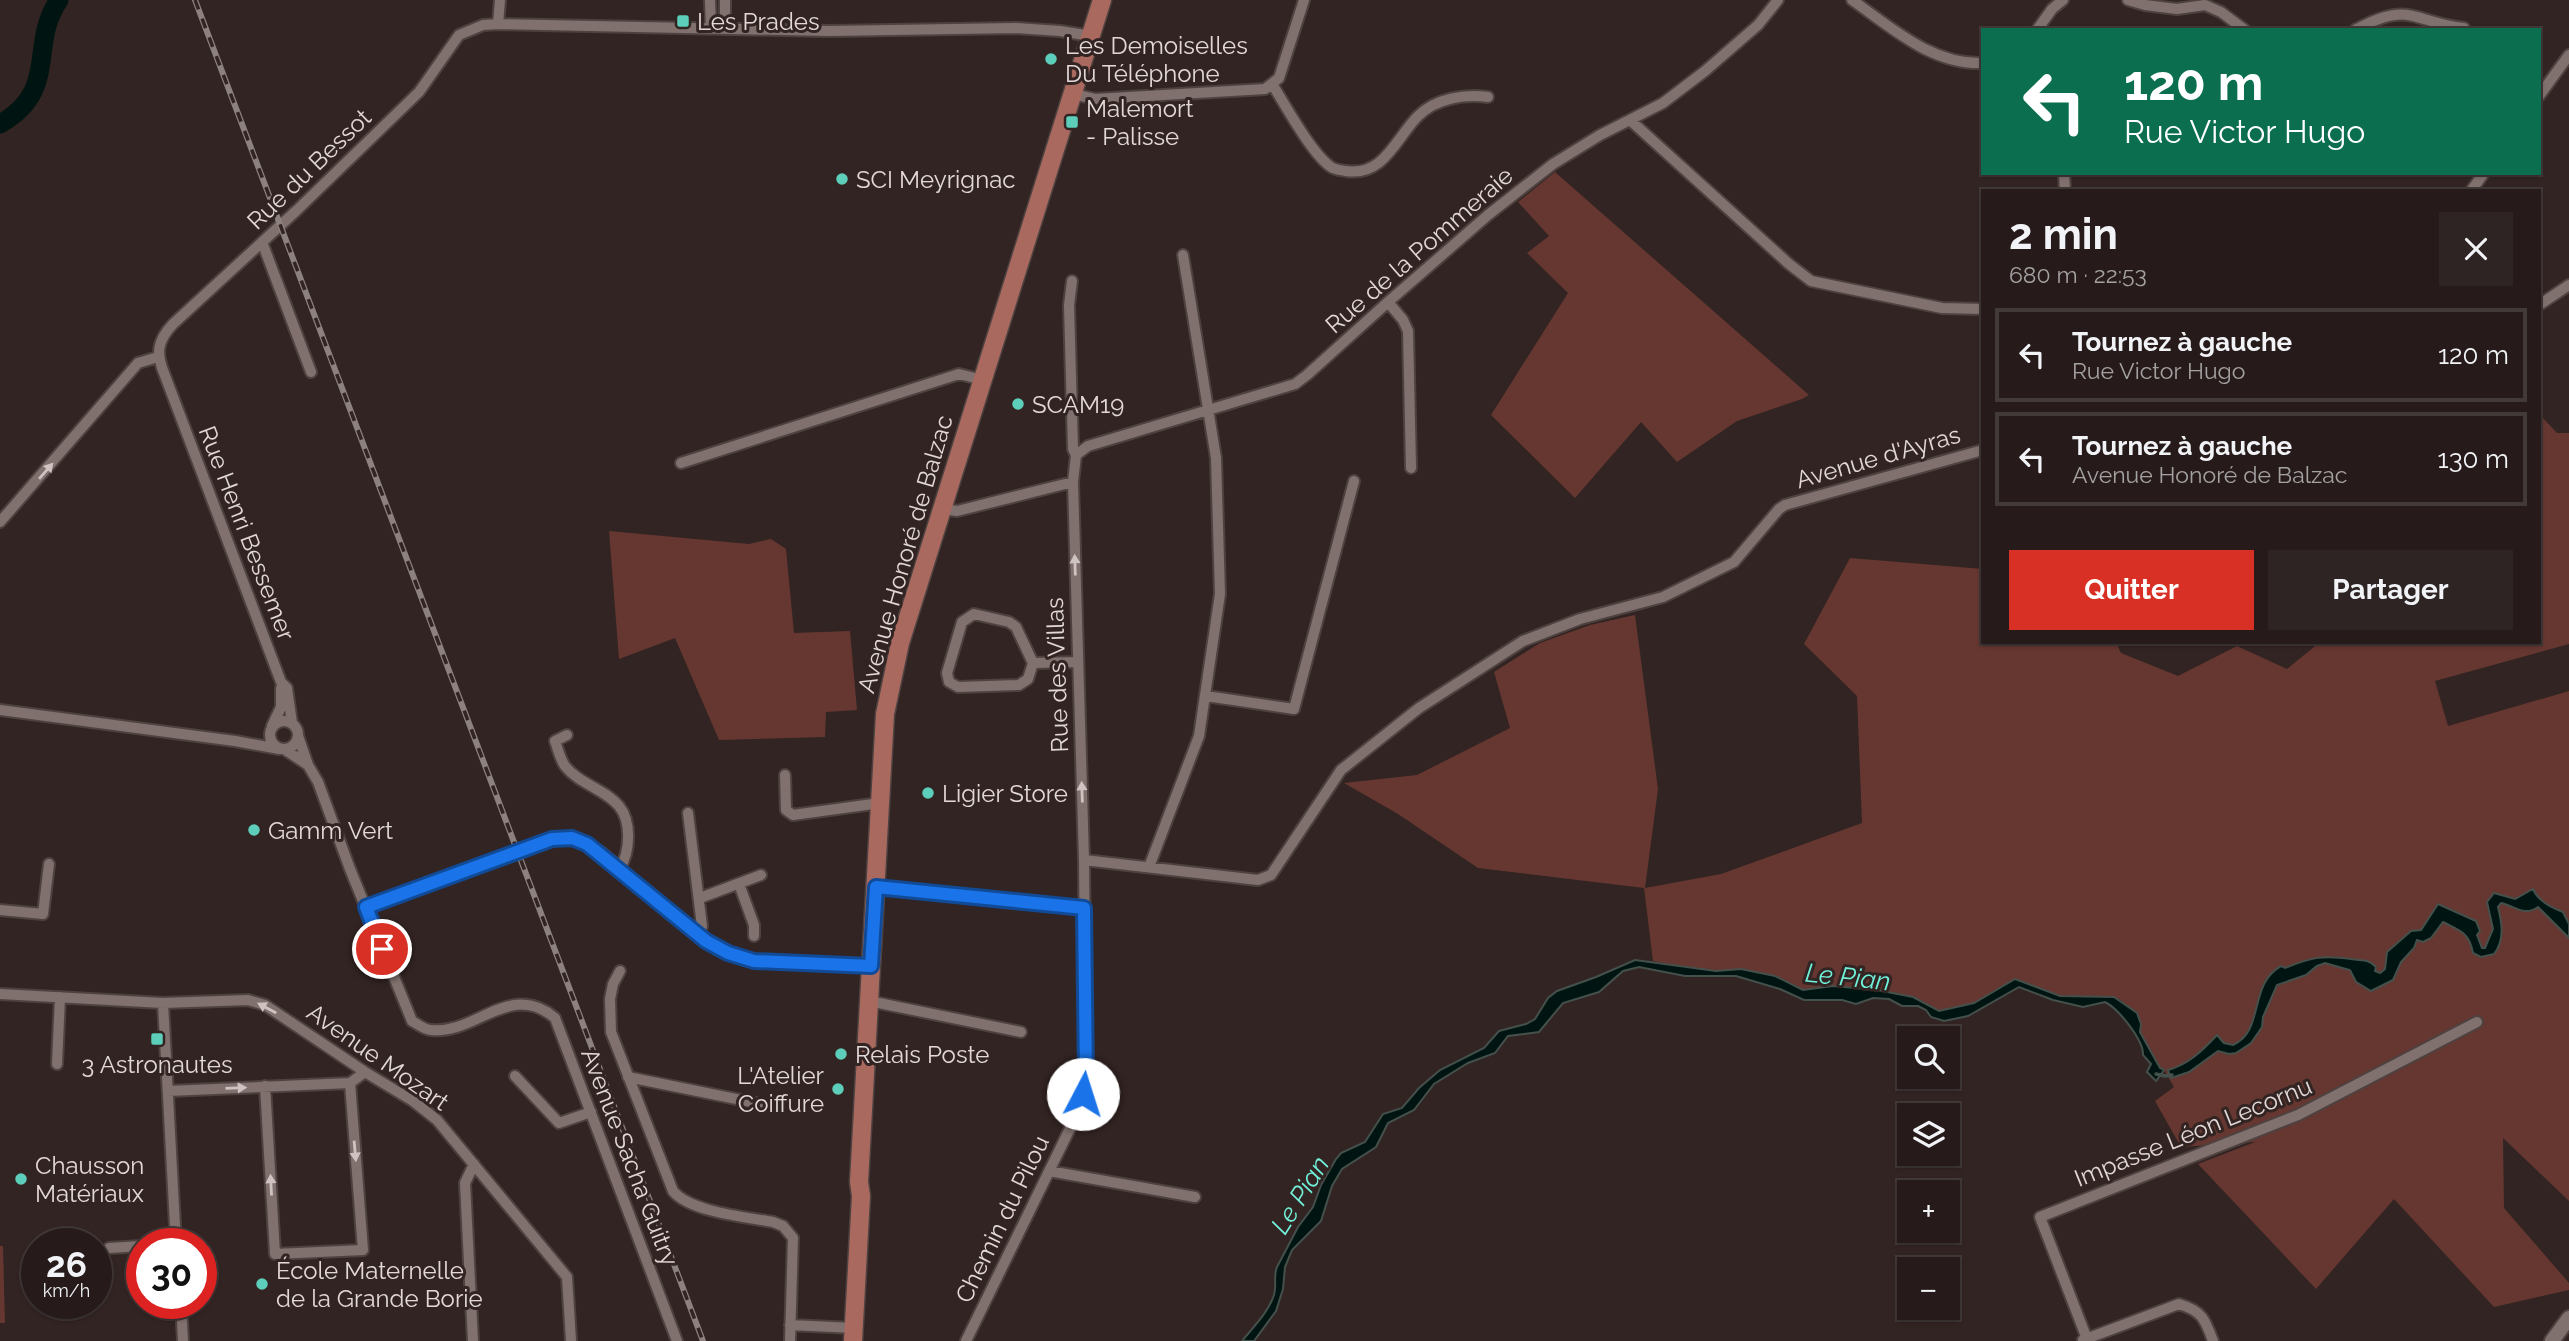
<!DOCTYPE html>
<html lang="fr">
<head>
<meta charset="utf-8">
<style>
  body { margin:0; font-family:Raleway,sans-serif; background:#2e2423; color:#f1f3f6; height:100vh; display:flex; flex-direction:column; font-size:26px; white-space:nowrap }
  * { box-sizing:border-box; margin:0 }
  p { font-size:23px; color:#a4a1a2 }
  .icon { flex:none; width:38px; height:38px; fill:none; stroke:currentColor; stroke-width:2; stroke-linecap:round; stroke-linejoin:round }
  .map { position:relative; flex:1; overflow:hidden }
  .drawer { position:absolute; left:1981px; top:189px; width:560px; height:455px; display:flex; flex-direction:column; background:#261b1a; border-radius:0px; box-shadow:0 2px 5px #0004,0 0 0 2px #423939 }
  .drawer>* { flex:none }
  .top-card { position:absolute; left:1981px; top:28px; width:560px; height:147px; border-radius:0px; box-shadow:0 2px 5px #0004,0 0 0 2px #423939; background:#0b6e4f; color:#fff; overflow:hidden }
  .buttons { position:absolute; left:1897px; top:1026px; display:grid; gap:14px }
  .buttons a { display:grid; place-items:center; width:63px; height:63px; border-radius:0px; background:#261b1a; box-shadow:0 2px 5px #0004,0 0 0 2px #423939; font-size:35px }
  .speed { position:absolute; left:21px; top:1228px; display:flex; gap:14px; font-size:35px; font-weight:700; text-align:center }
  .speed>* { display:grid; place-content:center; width:91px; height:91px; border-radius:50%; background:#261b1a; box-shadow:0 2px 5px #0004,0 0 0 2px #423939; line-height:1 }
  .speed small { font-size:18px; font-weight:400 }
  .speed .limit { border:10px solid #d22; background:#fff; color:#111 }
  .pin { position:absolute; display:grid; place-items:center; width:60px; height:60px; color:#fff; margin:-30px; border:4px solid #fff; border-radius:50%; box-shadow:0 2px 7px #0007 }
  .me { position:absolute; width:77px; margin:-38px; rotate:5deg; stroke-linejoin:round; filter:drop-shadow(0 0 5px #0008) }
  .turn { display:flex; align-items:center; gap:24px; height:147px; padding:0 28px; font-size:32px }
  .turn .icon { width:91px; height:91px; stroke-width:2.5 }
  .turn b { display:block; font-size:49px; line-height:60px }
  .round { display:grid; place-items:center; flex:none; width:74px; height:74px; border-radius:0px; background:#2e2423 }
  .headline { display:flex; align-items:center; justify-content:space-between; height:119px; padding:0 28px }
  h1 { font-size:42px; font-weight:700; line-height:52px }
  .action { display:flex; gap:14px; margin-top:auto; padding:14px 28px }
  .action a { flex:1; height:80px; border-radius:0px; background:#d93025; color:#fff; font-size:28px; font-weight:700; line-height:80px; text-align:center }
  .action a+a { background:#2e2423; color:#f1f3f6 }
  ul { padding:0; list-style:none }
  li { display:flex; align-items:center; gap:21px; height:94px; margin:0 14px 10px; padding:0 14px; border:4px solid #423939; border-radius:0px }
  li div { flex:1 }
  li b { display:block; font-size:26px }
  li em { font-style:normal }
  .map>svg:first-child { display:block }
  .green { fill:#653730 }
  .water { fill:#001511; stroke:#44504c; stroke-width:2 }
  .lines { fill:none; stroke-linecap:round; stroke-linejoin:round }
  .stream { stroke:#44504c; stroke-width:3.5 }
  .river { stroke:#001511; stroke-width:19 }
  .minor-casing { stroke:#4e4240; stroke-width:14 }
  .tertiary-casing { stroke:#4e4240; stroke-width:18 }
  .primary-casing { stroke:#4e4240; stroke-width:21 }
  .minor { stroke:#81716e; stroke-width:10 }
  .tertiary { stroke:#81716e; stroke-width:14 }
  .primary { stroke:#aa695f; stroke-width:18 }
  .rail-casing { stroke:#8d8180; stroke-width:6 }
  .rail { stroke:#322422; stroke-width:3.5; stroke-dasharray:10; stroke-linecap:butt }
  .oneway { fill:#cfc3c2 }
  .route-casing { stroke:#114b97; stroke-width:18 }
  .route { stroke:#1a73e8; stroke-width:12 }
  .poi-dot { fill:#5dceb9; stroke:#322422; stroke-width:2.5 }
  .labels { text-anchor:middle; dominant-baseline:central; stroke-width:6; stroke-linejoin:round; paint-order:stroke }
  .poi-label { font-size:24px; fill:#e2d8d7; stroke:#322422; text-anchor:start }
  .street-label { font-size:24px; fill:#e2d8d7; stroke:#322422 }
  .water-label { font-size:26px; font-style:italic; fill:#71f1d9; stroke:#322422 }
</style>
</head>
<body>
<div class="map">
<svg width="2569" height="1341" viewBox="0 0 2569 1341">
  <rect width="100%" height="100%" fill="#322422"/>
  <path class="green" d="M 1555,172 L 1809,395 L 1802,399 L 1737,421 L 1677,462 L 1641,422 L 1575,498 L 1491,415 L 1568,293 L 1527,253 L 1549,236 L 1518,202 Z
    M 2542,417 L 2557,433 L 2569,433 L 2569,644 L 2435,681 L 2448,726 L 2569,691 L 2569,1201 L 2503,1138 L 2504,1208 L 2569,1283 L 2569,1290 L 2494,1307 L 2394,1199 L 2316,1289 L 2198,1164 L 2255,1142 L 2181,1147 L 2155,1101 L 2174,1087 L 2164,1070 L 2160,1068 L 2140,1031 L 2141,1024 L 2137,1013 L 2119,999 L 2108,996 L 2060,996 L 2019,980 L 1974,1003 L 1939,1011 L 1913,997 L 1877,990 L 1833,986 L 1803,990 L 1775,976 L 1756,972 L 1741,969 L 1716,971 L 1693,969 L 1653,961 L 1644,888 L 1478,868 L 1398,814 L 1344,783 L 1417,775 L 1510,728 L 1494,672 L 1540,643 L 1590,625 L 1635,615 L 1658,789 L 1645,888 L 1721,874 L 1862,823 L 1857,696 L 1804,644 L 1850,558 L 1983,569 L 1983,642 L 2116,642 L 2121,653 L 2178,676 L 2237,646 L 2287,669 L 2320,642 L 2539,642 L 2539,418 Z
    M 609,531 L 749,544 L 771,539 L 786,549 L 794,633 L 850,631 L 857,710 L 826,712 L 825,737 L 719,740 L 675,638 L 619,659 Z
    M 0,1246 L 3,1246 L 5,1323 L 0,1323 Z"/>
  <path class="water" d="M 2533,889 C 2538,901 2552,908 2563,912 L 2569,924 L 2569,938 L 2538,907 C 2524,917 2515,906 2501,903 L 2498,907 C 2502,923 2505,940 2494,954 L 2481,957 L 2473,953 C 2469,932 2460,931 2443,922 L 2431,938 L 2423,942 L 2417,940 L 2414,948 L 2401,962 L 2393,980 L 2371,991 L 2356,982 L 2350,970 L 2325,963 L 2317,966 L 2306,975 L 2277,985 L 2263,1017 L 2262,1027 L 2251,1043 L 2236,1053 L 2229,1054 L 2218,1051 L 2189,1072 L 2171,1078 L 2168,1070 C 2189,1064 2202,1051 2217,1035 L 2224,1043 L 2233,1045 C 2265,1031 2248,984 2281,966 L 2285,968 C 2312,957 2323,955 2351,959 C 2361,961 2368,958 2376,967 L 2375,971 L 2380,973 L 2385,969 L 2387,952 L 2411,931 L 2421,930 L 2438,904 L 2476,921 L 2480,931 L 2477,935 L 2482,948 L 2485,948 L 2493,929 L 2487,902 L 2494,893 L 2515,899 Z
    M 1635,960 L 1716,971 L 1741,969 L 1775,976 L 1803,990 L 1833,986 L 1877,990 L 1913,997 L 1939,1011 L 1974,1003 L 2015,979 L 2060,996 L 2114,997 L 2137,1013 L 2141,1024 L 2140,1032 L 2160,1068 L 2164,1070 L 2156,1081 L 2147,1072 L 2151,1064 L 2143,1055 C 2144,1041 2119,1009 2105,1002 L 2083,1007 L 2053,1000 L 2019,987 L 1968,1016 L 1944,1021 L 1931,1017 L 1926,1010 L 1918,1006 L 1902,1006 L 1889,999 L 1873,998 L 1856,1004 L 1842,1000 L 1804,1000 L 1780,989 L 1736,976 L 1685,976 L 1639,967 L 1623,971 L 1599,992 L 1563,1003 L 1539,1032 L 1508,1036 L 1495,1053 L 1468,1063 L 1434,1084 L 1414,1110 L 1388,1123 L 1376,1147 L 1342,1169 L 1332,1186 L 1321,1221 L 1292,1250 L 1285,1267 L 1283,1289 L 1276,1311 L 1254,1341 L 1242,1341 C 1254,1326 1268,1313 1274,1295 C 1277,1285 1273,1276 1277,1267 L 1298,1227 L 1313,1207 L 1321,1185 L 1336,1159 L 1341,1153 L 1365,1142 L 1383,1114 L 1402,1108 L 1419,1088 L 1440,1070 L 1484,1048 L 1499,1031 L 1526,1024 L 1535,1019 L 1548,998 L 1557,991 L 1596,977 Z"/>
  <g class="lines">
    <path class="stream" d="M 2156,1074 L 2165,1076 L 2172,1075"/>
    <path class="river" d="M 0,124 C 60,90 28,45 59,0"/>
    <defs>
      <path id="minor" d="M 710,0 L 711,28
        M 1852,0 C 1892,28 1932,65 1983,63
        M 2128,0 L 2145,5 L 2177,9 L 2205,5 L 2221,12 L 2245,30
        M 498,24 L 500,0
        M 725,29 L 725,0
        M 2037,30 L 2052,9 L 2063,0
        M 2355,30 C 2410,0 2412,22 2464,28
        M 1272,84 C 1286,106 1311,153 1331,167 C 1335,170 1341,170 1346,171 C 1384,177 1396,138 1418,116 C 1436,98 1465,94 1488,97
        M 1073,94 L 1095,99 L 1265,89 L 1279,78 L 1304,0
        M 2539,96 L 2569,55
        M 1630,120 L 1789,264 L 1811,281 L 1942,308 L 1983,309
        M 2064,173 L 2065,191
        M 2471,191 L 2484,173
        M 262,242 L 311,372
        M 1072,281 L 1069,305 L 1073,449 L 1076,455
        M 1388,302 L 1403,320 L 1408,331 L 1411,468
        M 2539,305 L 2569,285
        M 681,463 L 959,374 L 983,380
        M 943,509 L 957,511 L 1073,482
        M 0,522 L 138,363 L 158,357
        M 974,614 L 1009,622 L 1016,627 L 1033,663 L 1028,679 L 1019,685 L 958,687 L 949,682 L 947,673 L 962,622 Z
        M 1033,663 L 1078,662
        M 1206,696 L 1294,709 L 1354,481
        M 0,710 L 235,741 L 279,749
        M270 735a14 14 0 1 1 28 0a14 14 0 1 1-28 0Z
        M 292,723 L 287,688 L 281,682 L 164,373 C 156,353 157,341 173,324 L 296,211 L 419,92 L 459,35 L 483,25 L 498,24 L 829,31 L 1016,28 L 1060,31 L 1091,36
        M 272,726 L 281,707 L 281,688
        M 567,735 L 555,741 C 558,749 560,759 565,766 C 579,784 605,789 619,806 C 632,822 630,852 620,868
        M 298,736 L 308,765 L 318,782 L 350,869 L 412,1021 C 418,1024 424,1030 431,1030 C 476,1035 510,980 555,1018 L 677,1341
        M 284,749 L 308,765
        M 785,775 L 786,810 L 793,815 L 880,803
        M 688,813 L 702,926 L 698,934
        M 1084,860 L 1258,880 L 1271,875 L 1341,770 L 1419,708 L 1523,641 L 1580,619 L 1663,597 L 1734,562 L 1779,509 L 1785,505 L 1983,450
        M 1149,867 L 1199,736 L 1220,594 L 1216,458 L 1183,255
        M 739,884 L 754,925 L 754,936
        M 876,887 L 1084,908
        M 700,898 L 761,875
        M 366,907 L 552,839 C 572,838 585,842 602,853 L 706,941 L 728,953 L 754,961 L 871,966
        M 0,910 L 43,914 L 49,864
        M 620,971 L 613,984 L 610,999 L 611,1032 L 673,1191 C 690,1212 746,1217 773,1222 L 783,1226 L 793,1238 L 790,1341
        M 0,994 L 163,1003 L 248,1000 L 265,1005 L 365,1072 L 413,1101 L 437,1120 L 567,1277 L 571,1341
        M 869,1001 L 1021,1032
        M 163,1003 L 176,1244
        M 57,1064 L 60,997
        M 515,1076 L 559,1123 L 591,1112
        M 628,1077 L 771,1106
        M 265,1086 L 275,1254 L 363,1250 L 350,1083
        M 168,1091 L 350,1083 L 365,1072
        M 1049,1171 L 1195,1197
        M 109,1248 L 142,1246
        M 181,1304 L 183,1341
        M 790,1325 L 854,1328
        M 2087,1339 L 2040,1217 L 2298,1115 L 2477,1022
        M 2083,1340 L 2179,1304 C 2202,1311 2205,1319 2213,1341
        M 473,1341 L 465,1183 L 474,1164
        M 966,1341 L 1080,1108 L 1086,1080 L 1084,860 L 1073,482 L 1076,455 L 1088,446 L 1295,384 L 1307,375 L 1388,302 L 1488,215 L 1553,164 L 1600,135 L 1663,103 L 1705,71 L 1758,25 L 1778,0"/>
      <path id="tertiary" d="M 2552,1341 L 2569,1318"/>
      <path id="primary" d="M 853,1341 L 861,1196 L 859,1182 L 885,714 L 900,643 L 1102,0"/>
    </defs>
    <use href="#minor" class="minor-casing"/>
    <use href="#tertiary" class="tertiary-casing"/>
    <use href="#primary" class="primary-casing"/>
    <use href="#minor" class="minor"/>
    <use href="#tertiary" class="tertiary"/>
    <use href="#primary" class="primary"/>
    <defs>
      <path id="rail" d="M 195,0 L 703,1341"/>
    </defs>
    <use href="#rail" class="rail-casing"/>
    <use href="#rail" class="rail"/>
  </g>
  <defs><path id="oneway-solid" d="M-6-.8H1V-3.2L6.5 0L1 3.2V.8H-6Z" transform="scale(1.75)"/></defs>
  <g class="oneway">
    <use href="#oneway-solid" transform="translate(46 471) rotate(-49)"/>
    <use href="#oneway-solid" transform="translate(1075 565) rotate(-92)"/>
    <use href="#oneway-solid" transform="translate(1082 792) rotate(-92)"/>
    <use href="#oneway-solid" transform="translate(267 1008) rotate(-152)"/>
    <use href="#oneway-solid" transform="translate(236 1088) rotate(-2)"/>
    <use href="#oneway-solid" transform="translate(355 1151) rotate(85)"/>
    <use href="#oneway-solid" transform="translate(271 1185) rotate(-93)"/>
  </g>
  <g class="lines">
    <defs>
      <path id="route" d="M 382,949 L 366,907 L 552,839 L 572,838 L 587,844 L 706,941 L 728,953 L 754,961 L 871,966 L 876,887 L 1084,908 L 1086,1080 L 1083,1094"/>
    </defs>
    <use href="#route" class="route-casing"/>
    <use href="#route" class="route"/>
  </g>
  <g class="poi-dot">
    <rect x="676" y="14" width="14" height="14" rx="3.5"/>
    <circle cx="1051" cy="59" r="7"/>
    <rect x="1065" y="115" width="14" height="14" rx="3.5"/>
    <circle cx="842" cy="179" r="7"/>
    <circle cx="1018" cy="404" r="7"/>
    <circle cx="928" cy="793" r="7"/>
    <circle cx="254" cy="830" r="7"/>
    <rect x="150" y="1032" width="14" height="14" rx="3.5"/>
    <circle cx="841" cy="1054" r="7"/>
    <circle cx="838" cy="1089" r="7"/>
    <circle cx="21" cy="1179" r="7"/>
    <circle cx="262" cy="1284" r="7"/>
  </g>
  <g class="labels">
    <g class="poi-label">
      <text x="697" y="21">Les Prades</text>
      <text x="1065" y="45">Les Demoiselles<tspan x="1065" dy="28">Du Téléphone</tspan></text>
      <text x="1086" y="108">Malemort<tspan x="1086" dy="28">- Palisse</tspan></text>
      <text x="856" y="179">SCI Meyrignac</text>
      <text x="1032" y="404">SCAM19</text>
      <text x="942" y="793">Ligier Store</text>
      <text x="268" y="830">Gamm Vert</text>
      <text x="855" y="1054">Relais Poste</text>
      <text x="157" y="1064" text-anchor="middle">3 Astronautes</text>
      <text x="824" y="1075" text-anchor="end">L'Atelier<tspan x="824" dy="28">Coiffure</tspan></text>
      <text x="35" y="1165">Chausson<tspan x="35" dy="28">Matériaux</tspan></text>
      <text x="276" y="1270">École Maternelle<tspan x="276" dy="28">de la Grande Borie</tspan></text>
    </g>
    <g class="street-label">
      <text transform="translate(309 169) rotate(-44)">Rue du Bessot</text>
      <text transform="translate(1419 250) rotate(-41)">Rue de la Pommeraie</text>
      <text transform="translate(1878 457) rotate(-16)">Avenue d'Ayras</text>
      <text transform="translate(247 533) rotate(69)">Rue Henri Bessemer</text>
      <text transform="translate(905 554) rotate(-74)">Avenue Honoré de Balzac</text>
      <text transform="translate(1057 675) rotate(-92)">Rue des Villas</text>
      <text transform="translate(378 1057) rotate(35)">Avenue Mozart</text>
      <text transform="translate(2193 1132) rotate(-22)">Impasse Léon Lecornu</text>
      <text transform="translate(630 1157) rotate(69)">Avenue Sacha Guitry</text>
      <text transform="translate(1002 1219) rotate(-64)">Chemin du Pilou</text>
    </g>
    <g class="water-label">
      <text transform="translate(1848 977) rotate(6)">Le Pian</text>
      <text transform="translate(1300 1195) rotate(-58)">Le Pian</text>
    </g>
  </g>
</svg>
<div class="buttons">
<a><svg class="icon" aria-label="search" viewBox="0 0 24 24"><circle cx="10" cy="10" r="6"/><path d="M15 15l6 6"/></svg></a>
<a><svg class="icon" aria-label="layers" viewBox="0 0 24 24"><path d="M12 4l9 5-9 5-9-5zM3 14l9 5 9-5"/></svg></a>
<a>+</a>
<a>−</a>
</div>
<div class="speed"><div>26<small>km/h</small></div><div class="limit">30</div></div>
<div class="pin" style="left:382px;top:949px;background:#d93025"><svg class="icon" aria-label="arrive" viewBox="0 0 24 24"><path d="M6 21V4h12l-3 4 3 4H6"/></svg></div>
<svg class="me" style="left:1083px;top:1094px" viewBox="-20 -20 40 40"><circle r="19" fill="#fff"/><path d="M0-13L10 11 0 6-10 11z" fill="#1a73e8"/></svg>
<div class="top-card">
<div class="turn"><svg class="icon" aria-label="left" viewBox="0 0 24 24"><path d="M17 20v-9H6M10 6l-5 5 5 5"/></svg><div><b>120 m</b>Rue Victor Hugo</div></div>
</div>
<section class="drawer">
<div class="headline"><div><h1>2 min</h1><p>680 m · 22:53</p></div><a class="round"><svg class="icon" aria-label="close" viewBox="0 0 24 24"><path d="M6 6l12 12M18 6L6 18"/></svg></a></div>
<ul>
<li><svg class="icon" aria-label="left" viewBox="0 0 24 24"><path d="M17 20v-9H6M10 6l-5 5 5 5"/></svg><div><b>Tournez à gauche</b><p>Rue Victor Hugo</p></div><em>120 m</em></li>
<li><svg class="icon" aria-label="left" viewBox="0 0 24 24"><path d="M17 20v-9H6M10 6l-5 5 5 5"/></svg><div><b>Tournez à gauche</b><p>Avenue Honoré de Balzac</p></div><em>130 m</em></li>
</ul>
<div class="action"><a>Quitter</a><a>Partager</a></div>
</section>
</div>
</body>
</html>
